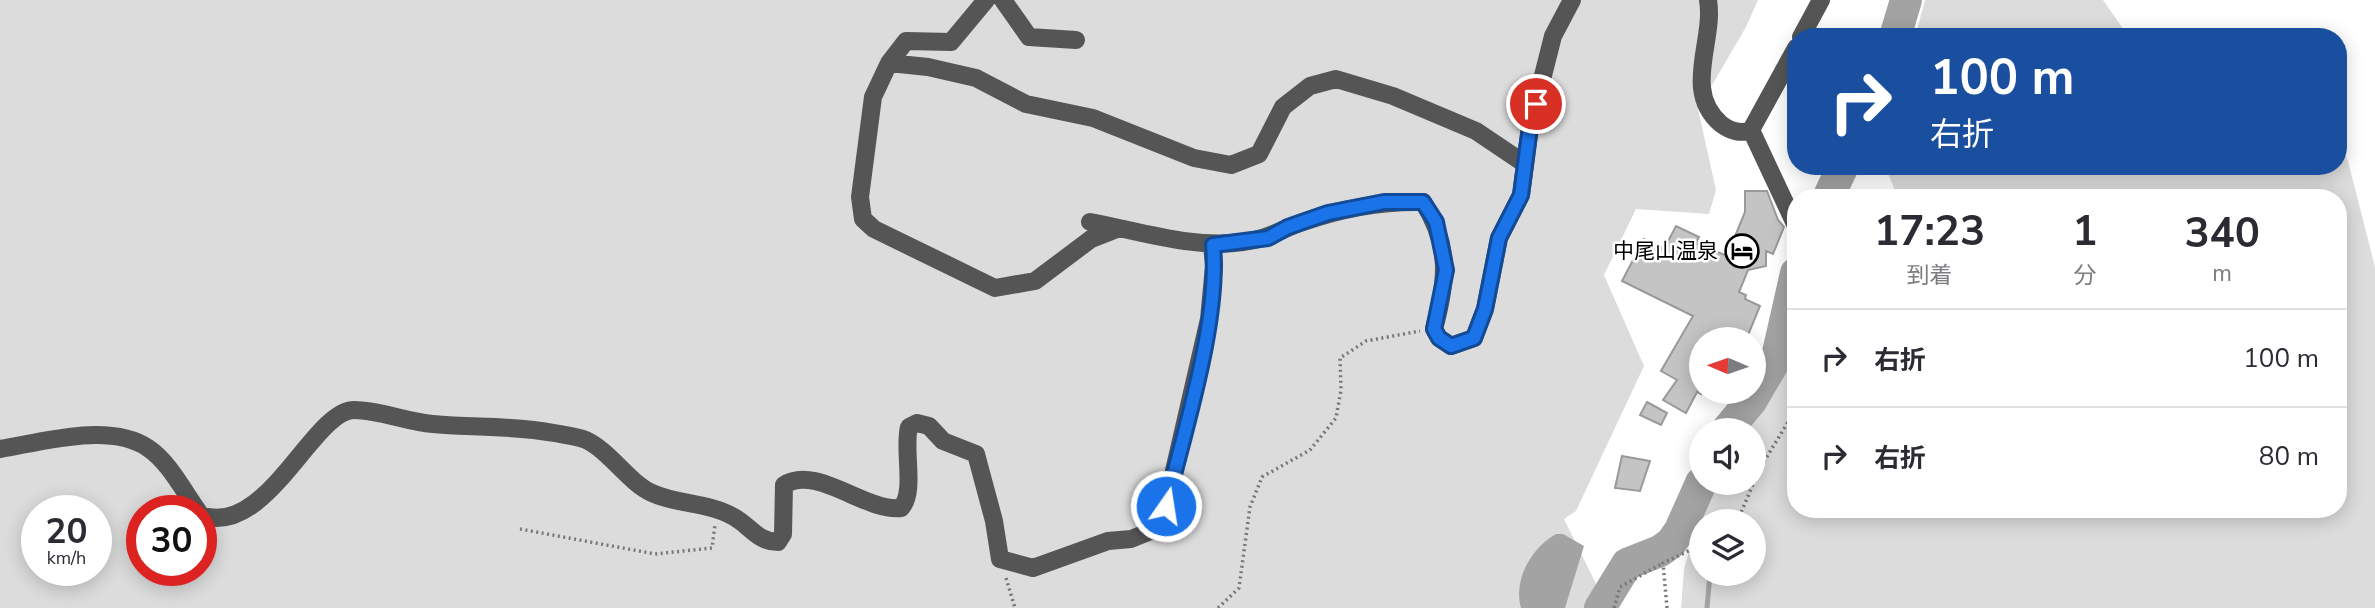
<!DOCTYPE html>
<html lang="ja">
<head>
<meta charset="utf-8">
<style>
  body { margin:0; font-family:"Nunito Sans","Noto Sans JP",sans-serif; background:#f2f2f3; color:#2b2b33; height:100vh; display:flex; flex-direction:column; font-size:26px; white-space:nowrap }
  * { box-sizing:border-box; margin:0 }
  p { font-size:23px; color:#7c7c81 }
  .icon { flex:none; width:38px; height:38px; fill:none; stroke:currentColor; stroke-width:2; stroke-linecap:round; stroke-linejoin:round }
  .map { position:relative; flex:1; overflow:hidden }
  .sheet { position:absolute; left:1787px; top:189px; width:560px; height:329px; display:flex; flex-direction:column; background:#fff; border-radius:28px; box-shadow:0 4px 18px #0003 }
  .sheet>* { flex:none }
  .banner { position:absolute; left:1787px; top:28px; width:560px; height:147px; border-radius:28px; box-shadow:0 4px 18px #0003; background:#1a4fa0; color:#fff; overflow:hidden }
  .needle { width:46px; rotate:272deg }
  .controls { position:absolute; left:1689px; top:327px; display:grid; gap:14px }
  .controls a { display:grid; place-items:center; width:77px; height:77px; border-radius:50%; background:#fff; box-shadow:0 4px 18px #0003; font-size:35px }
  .speed { position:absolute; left:21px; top:495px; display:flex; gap:14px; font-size:35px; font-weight:700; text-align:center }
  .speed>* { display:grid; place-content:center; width:91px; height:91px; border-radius:50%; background:#fff; box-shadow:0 4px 18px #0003; line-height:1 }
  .speed small { font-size:18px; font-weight:400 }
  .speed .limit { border:10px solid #d22; background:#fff; color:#111 }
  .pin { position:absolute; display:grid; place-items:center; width:60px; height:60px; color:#fff; margin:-30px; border:4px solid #fff; border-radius:50%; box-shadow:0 2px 7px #0007 }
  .me { position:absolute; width:77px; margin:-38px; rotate:13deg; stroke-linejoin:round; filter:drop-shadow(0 0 5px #0008) }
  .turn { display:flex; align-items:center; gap:24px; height:147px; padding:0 28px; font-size:32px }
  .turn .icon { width:91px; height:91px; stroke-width:2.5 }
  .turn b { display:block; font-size:49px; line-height:60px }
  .eta { display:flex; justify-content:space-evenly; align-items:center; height:119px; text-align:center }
  .eta b { font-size:42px; font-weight:700; line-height:49px }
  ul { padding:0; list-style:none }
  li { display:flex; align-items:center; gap:21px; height:98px; padding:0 28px; border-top:2px solid #e1e1e2 }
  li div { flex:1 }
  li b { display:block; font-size:26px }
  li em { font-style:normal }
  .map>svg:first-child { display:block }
  .green { fill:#dcdcdc; fill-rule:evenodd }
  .water { fill:#a3a3a3 }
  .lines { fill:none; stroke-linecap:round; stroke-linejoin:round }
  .stream { stroke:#a3a3a3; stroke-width:5 }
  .river { stroke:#a3a3a3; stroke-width:32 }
  .building { fill:#c4c4c4; stroke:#999; stroke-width:2 }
  .path { stroke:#777; stroke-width:3.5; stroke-dasharray:2 3.5; stroke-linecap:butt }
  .minor { stroke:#555; stroke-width:18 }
  .route-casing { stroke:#114b97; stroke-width:18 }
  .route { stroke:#1a73e8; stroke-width:12 }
  .labels { text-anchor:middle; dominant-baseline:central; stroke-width:5; stroke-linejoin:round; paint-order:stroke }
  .poi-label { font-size:21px; fill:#000; stroke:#fff; text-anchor:end }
</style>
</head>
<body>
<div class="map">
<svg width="2375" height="608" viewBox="0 0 2375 608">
  <rect width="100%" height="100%" fill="#fff"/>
  <path class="green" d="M 0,0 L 1758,0 L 1746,27 L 1698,109 L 1716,190 L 1709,214 L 1636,209 L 1604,275 L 1644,366 L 1576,511 L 1564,519 L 1608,608 L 0,608 ZM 37,511 L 96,511 L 96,570 L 37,570 ZM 142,511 L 201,511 L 201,570 L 142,570 Z
    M 1925,0 L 2103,0 L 2129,37 L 1915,37 Z
    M 2338,137 L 2348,161 L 2375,267 L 2375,608 L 1681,608 L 1684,569 L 1707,489 L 1711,483 L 1754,483 L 1754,430 L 1745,430 L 1795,351 L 1796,509 L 2338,509 L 2338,198 L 1898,198 L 1885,166 L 2338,166 ZM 1701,522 L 1754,522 L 1754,574 L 1701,574 Z"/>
  <path class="water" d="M 1556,534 L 1563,534 L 1584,546 L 1565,608 L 1521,608 C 1513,580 1531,548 1556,534 Z"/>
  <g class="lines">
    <path class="stream" d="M 1690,507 L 1701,529
      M 1707,608 L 1710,574"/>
    <path class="river" d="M 1895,37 L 1906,0
      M 1828,198 L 1843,166
      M 1727,430 L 1751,401 L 1777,357 L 1796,273
      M 1600,608 L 1627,564 L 1660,551 L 1671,543 L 1680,530 L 1701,483"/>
  </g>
  <path class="building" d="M 1745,191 L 1767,191 L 1778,220 L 1784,227 L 1773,254 L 1766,251 L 1766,266 L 1748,270 L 1739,292 L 1746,295 L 1745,299 L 1760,306 L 1746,340 L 1701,340 L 1701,394 L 1697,392 L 1686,413 L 1663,400 L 1677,380 L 1661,371 L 1693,316 L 1622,281 L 1644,239 L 1664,249 L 1676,226 L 1699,237 L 1696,243 L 1727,256 L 1745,212 Z
    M 1647,402 L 1667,413 L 1661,425 L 1640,415 Z
    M 1622,456 L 1650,461 L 1640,491 L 1615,488 Z"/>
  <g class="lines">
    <path class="path" d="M 1737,522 L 1760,468 L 1796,409
      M 520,529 L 655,554 L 712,548 L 715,525
      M 1006,578 L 1015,608
      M 1218,608 L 1239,588 L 1250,507 L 1262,477 L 1310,450 L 1336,418 L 1341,390 L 1340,358 L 1366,341 L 1420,331
      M 1614,608 L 1620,587 L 1663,563
      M 1667,608 L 1663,563 L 1701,545"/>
    <path class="minor" d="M 986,0 L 951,42 L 906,41 L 889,63 L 928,67 L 976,78 L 1026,104 L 1093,118 L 1194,158 L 1231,165 L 1259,154 L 1283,107 L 1310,86 L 1336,79 L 1393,96 L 1476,131 L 1525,164
      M 1003,0 L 1029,37 L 1076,40
      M 1708,0 C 1715,41 1682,91 1721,124 C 1730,131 1741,134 1751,130
      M 1801,37 L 1821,0
      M 1796,48 L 1751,130 L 1796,226
      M 889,63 L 873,97 L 860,197 L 863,219 L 874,229 L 995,288 L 1035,281 L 1091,239 L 1119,228
      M 1090,222 C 1139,231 1193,249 1243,242 C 1265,240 1282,229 1303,222 C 1343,208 1381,201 1423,202 C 1451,246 1447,281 1434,329 L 1439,338 L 1451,346 L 1474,338 L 1485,309 L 1499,238 L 1521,195 L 1530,127 L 1553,36 L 1572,0
      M 0,449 C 42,442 110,422 148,448 C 169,462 183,490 198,511
      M 201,515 C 266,539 313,410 354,410 C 380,410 406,422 433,424 C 475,428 511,425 554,433 C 565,435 576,436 586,440 C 611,452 628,482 652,493 C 678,505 708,502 734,517 C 750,526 758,542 778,542 L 783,534 L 784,485 C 816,464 865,512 901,508 C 916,492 903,450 909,427 L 917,423 L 929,426 L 943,441 L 976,454 L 994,521 L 1000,559 L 1033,568 L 1108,541 L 1131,539 L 1161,527 L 1209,319 L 1214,266 L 1212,245"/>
  </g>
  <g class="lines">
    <defs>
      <path id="route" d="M 1166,506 C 1184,431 1220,321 1213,245 L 1268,238 L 1288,227 L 1328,213 L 1384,202 L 1423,202 L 1436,222 L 1446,270 L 1434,329 L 1439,338 L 1451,346 L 1474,338 L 1485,309 L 1499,238 L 1521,195 L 1530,127 L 1536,104"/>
    </defs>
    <use href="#route" class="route-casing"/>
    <use href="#route" class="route"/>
  </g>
  <defs>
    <symbol id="hotel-ring" viewBox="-11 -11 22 22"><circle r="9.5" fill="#fff" stroke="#000" stroke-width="1.5"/><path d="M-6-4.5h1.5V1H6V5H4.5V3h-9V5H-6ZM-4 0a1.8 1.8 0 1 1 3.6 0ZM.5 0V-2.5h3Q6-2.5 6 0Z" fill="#000"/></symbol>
  </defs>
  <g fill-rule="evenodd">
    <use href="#hotel-ring" x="1723" y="232" width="38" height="38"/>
  </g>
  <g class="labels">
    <g class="poi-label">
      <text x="1718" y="251">中尾山温泉</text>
    </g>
  </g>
</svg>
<div class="controls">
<a><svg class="needle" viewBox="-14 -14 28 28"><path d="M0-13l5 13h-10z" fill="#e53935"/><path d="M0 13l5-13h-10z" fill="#7c7c81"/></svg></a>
<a><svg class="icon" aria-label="sound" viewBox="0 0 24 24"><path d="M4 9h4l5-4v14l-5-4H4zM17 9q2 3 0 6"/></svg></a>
<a><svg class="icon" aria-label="layers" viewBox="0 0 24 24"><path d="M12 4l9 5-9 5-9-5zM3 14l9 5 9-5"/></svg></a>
</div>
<div class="speed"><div>20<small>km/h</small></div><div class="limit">30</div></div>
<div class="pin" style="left:1536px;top:104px;background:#d93025"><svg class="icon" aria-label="arrive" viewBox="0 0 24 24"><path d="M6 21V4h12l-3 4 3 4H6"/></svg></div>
<svg class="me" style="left:1166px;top:506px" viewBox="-20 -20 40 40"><circle r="17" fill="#1a73e8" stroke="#fff" stroke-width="3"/><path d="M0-11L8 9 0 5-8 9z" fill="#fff"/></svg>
<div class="banner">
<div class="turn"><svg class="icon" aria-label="right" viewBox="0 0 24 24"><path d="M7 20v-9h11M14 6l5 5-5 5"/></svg><div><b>100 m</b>右折</div></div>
</div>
<section class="sheet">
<div class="eta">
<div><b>17:23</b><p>到着</p></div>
<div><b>1</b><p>分</p></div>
<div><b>340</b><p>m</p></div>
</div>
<ul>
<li><svg class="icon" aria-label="right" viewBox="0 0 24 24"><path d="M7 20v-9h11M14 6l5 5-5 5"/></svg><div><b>右折</b></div><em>100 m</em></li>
<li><svg class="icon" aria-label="right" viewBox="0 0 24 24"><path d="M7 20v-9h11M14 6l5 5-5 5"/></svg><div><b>右折</b></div><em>80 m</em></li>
</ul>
</section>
</div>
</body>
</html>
